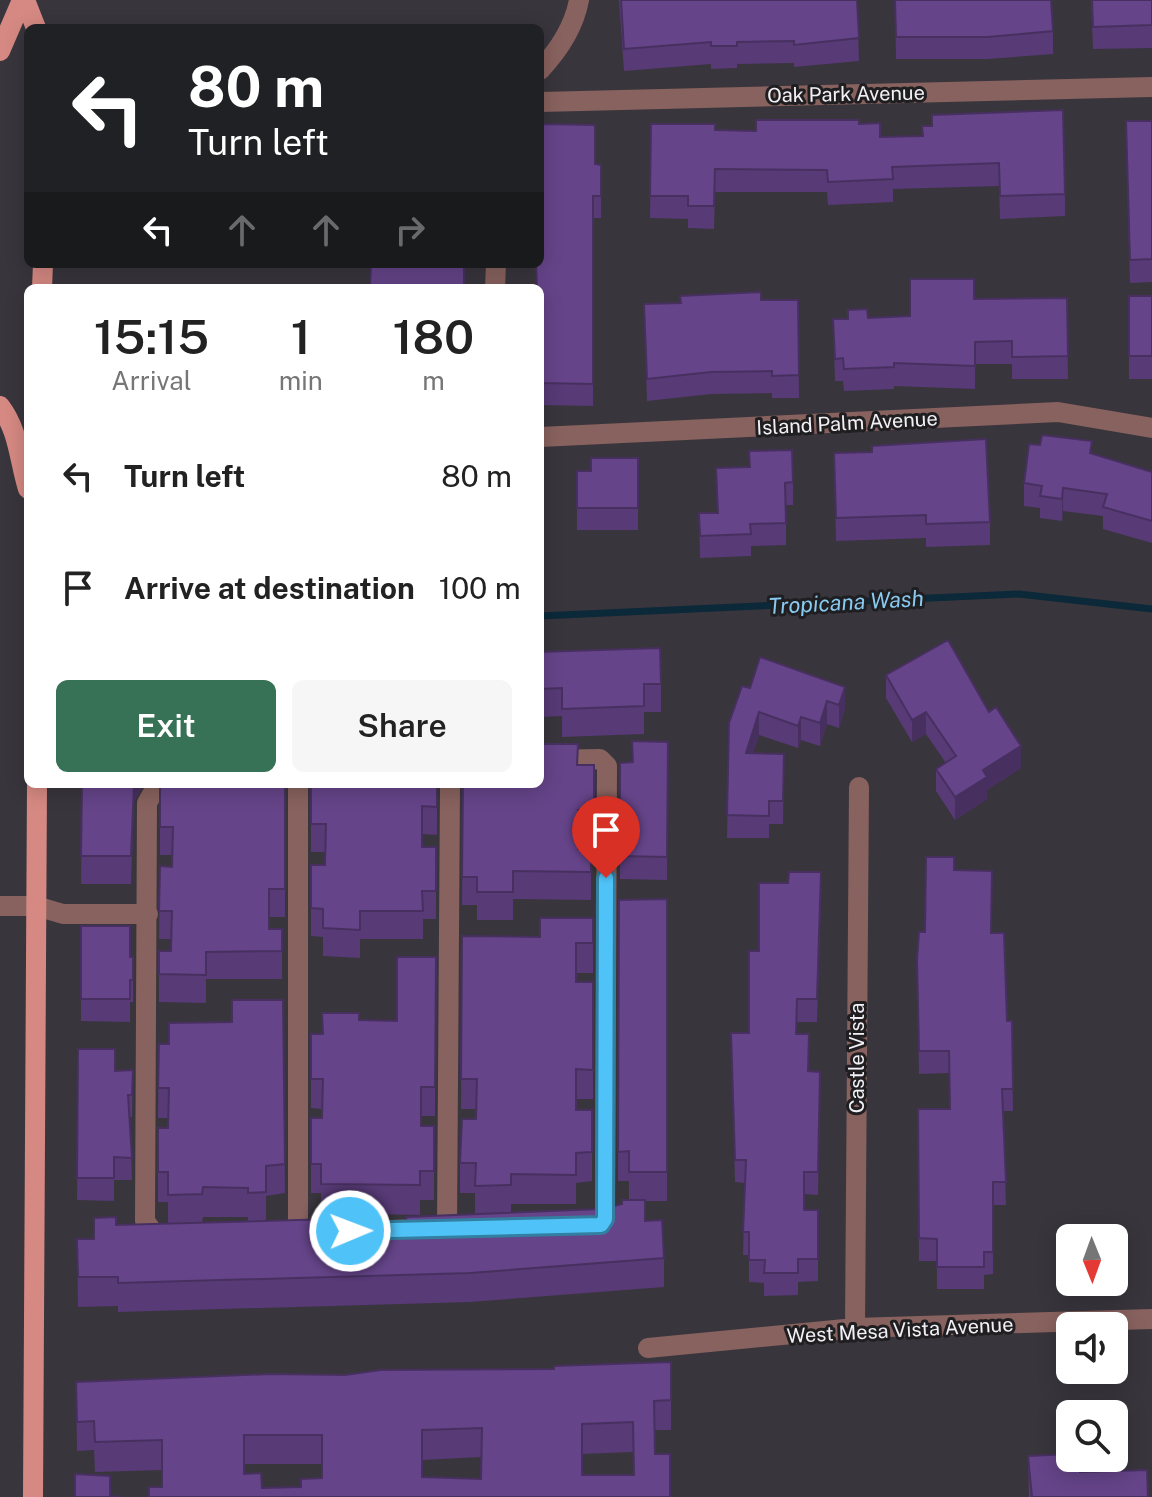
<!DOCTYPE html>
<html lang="en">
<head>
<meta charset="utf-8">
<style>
  body { margin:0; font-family:"Public Sans",sans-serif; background:#f6f6f6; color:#222; height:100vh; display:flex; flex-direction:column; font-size:30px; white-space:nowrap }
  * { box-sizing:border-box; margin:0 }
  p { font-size:26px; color:#767676 }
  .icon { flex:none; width:44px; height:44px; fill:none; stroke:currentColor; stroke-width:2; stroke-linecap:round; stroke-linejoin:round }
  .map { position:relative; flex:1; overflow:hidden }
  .sheet { position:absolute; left:24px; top:284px; width:520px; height:504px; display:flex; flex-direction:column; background:#fff; border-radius:12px; box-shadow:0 4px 20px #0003 }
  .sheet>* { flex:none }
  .top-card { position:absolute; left:24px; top:24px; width:520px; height:244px; border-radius:12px; box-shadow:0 4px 20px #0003; background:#202124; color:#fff; overflow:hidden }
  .needle { width:52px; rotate:179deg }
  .tools { position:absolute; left:1056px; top:1224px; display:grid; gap:16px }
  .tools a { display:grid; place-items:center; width:72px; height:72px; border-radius:12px; background:#fff; box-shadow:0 4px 20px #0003; font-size:40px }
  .pin { position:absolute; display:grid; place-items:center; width:68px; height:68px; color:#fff; margin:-82px -34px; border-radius:50% 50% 50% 0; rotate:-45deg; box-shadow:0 0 8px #0007 }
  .pin .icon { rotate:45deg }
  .me { position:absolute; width:88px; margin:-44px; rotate:89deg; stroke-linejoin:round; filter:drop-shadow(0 0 6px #0008) }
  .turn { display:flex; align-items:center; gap:28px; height:168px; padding:0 32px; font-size:36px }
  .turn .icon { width:104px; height:104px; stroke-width:2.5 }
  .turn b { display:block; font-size:56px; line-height:68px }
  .lanes { display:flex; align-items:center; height:76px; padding:0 32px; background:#0003; justify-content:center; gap:40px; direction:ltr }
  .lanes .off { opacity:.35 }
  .eta { display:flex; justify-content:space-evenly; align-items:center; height:136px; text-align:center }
  .eta b { font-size:48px; font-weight:600; line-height:56px }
  .button { display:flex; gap:16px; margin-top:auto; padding:16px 32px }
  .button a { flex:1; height:92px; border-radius:12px; background:#387256; color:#fff; font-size:32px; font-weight:600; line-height:92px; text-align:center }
  .button a+a { background:#f6f6f6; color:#222 }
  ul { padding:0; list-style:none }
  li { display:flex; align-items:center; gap:24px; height:112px; padding:0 32px }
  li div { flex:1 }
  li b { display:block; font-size:30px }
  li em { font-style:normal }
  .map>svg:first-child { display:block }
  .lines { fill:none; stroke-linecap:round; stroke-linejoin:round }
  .stream { stroke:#0b2939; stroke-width:7 }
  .street { stroke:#88625e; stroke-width:20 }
  .primary { stroke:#d68983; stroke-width:20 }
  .wall { fill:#573a76; fill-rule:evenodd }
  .shaded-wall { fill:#473060 }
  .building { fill:#654489; stroke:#473060; stroke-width:2; fill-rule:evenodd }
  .route-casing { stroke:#337fa1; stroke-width:20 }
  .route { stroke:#4fc3f7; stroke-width:14 }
  .labels { text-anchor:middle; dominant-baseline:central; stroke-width:6; stroke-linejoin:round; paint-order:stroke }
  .street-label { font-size:20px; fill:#f2f0f4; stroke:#1f1e21 }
  .water-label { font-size:22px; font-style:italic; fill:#88caf0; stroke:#1f1e21 }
</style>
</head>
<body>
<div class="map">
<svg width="1152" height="1497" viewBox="0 0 1152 1497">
  <rect width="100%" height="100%" fill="#39353d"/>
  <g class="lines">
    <path class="stream" d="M 540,616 L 1019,594 L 1152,609"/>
    <path class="street" d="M 540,70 C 558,51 574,27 579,0
      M 540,102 L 1152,87
      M 495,288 L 496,264
      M 540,437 L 1058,412 L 1152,428
      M 540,760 L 600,759 L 607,766 L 605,1213 L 601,1225 L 592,1225
      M 158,784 L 147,803 L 145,1221 L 157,1238 L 164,1238
      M 0,906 L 36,906 L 63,914 L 148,914
      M 447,1228 L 450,784
      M 344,1231 L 432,1229
      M 298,1232 L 298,784
      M 855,1328 L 859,787
      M 648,1348 L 855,1328 L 1152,1319"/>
    <path class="primary" d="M 25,0 L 36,28
      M 0,51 L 22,0
      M 42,288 L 43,264
      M 0,406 C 19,431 19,460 28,489
      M 33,1497 L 37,784"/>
  </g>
  <path class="wall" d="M 619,0 L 857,0 L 859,61 L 794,67 L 794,63 L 737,64 L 737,68 L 711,69 L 711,64 L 624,71 Z
    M 895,0 L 1053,31 L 1053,54 L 988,59 L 896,59 Z
    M 1091,0 L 1152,0 L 1152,48 L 1093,49 Z
    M 1152,121 L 1152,282 L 1130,283 L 1126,144 Z
    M 651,124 L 715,130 L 756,131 L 859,124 L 880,137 L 922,136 L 922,126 L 1065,194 L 1065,216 L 1000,219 L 999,186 L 893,189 L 893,202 L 828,205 L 827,192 L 715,192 L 714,229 L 688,228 L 688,219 L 650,218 Z
    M 595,164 L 601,165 L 601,218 L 593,218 L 593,406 L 540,405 L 540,288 Z
    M 371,264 L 464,264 L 464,288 L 370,288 Z
    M 1129,296 L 1152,296 L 1152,379 L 1129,379 Z
    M 1067,298 L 1068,379 L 1012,379 L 1012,364 L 975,364 L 975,389 L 894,386 L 894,389 L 844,391 L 843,381 L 835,381 L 833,319 L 910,316 L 974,299 Z
    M 761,300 L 798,300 L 799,398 L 772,398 L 772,393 L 711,394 L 647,401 L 644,304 Z
    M 834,453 L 990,522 L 990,545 L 926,547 L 926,538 L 836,541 Z
    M 1092,454 L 1152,472 L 1152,543 L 1103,529 L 1103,516 L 1063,511 L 1062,521 L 1040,518 L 1040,508 L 1024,506 L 1024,483 Z
    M 638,458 L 638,530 L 577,530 L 577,471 L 591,471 Z
    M 716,468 L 793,482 L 793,505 L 786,505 L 786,545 L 751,546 L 751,556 L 700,558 L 699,513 L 717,513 Z
    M 540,652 L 661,684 L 661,712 L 644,712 L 644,734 L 562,737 L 562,716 L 540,717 Z
    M 760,657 L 845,709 L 839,728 L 827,724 L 820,746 L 801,740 L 798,748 L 759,735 L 753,753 L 784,754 L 783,824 L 769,824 L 769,838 L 727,838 L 729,723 L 750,688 Z
    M 886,675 L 1021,768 L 987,790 L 987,799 L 955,820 L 936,791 L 936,769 L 946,763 L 926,734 L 912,742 L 886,698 Z
    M 632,741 L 668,742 L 667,880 L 620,879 L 620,763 L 632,762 Z
    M 578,765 L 594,765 L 594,837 L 578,838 L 578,849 L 591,849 L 591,900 L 513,899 L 513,920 L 477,920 L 477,905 L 462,905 L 463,784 Z
    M 82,784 L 144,784 L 134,802 L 131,884 L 81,884 Z
    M 160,784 L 285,784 L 285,917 L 269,917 L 269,929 L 282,929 L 282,979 L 206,979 L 206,1003 L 159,1002 L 159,951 L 171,951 L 171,939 L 159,939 L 160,866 L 172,867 L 172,855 L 160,855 Z
    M 311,784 L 437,784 L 437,835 L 422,834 L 422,847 L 436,847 L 436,919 L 423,919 L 423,939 L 360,939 L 360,958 L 323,956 L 323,937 L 311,936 L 311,865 L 325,865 L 325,852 L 311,852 Z
    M 954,870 L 991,933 L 1007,1021 L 1012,1021 L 1013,1111 L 1003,1111 L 1006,1205 L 993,1205 L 993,1274 L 984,1275 L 984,1289 L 937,1289 L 937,1261 L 919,1261 L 918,1109 L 949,1109 L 949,1073 L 919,1074 L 917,960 L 925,932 Z
    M 821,895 L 817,1022 L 797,1022 L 797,1034 L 808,1071 L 820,1094 L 818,1195 L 804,1194 L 804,1210 L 818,1210 L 818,1281 L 798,1282 L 798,1295 L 764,1296 L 764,1283 L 749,1282 L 749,1255 L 743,1255 L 745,1183 L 735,1182 L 731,1033 L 749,1033 L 759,951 Z
    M 667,899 L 667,1201 L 645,1201 L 645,1221 L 664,1258 L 664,1287 L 470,1302 L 118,1312 L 118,1306 L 78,1307 L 77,1239 L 94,1239 L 116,1225 L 168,1223 L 168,1202 L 158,1202 L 158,1128 L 168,1128 L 168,1118 L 158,1118 L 159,1044 L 169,1044 L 232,1022 L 283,1000 L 285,1193 L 266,1196 L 266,1221 L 370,1238 L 406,1238 L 406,1217 L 475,1214 L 475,1193 L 460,1193 L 460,1163 L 476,1119 L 476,1109 L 461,1109 L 462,936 L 540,937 L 593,918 L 593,973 L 576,973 L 576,982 L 593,982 L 593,1099 L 576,1099 L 576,1110 L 592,1110 L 592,1181 L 576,1183 L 576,1204 L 511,1204 L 511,1212 L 601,1209 L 622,1204 L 629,1200 L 629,1181 L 618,1181 L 619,900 ZM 203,1217 L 248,1217 L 248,1221 L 202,1222 Z
    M 81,926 L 130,957 L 133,957 L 133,1002 L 130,1002 L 130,1022 L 81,1021 Z
    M 436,957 L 435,1116 L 421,1116 L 421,1126 L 434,1126 L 434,1200 L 420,1200 L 420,1215 L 321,1213 L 321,1193 L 311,1193 L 311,1118 L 322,1118 L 322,1109 L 311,1108 L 311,1034 L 322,1034 L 359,1020 L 397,1021 Z
    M 78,1049 L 115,1071 L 133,1070 L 132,1117 L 130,1117 L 132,1180 L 114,1180 L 114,1201 L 77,1200 Z
    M 671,1362 L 671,1430 L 654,1430 L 655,1454 L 670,1497 L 162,1487 L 162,1470 L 95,1472 L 94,1450 L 77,1451 L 76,1382 L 554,1369 ZM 633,1452 L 634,1475 L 582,1475 L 582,1454 ZM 481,1457 L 481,1479 L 422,1477 L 422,1460 ZM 244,1464 L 322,1464 L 322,1478 L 301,1487 L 262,1488 L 244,1474 Z
    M 1028,1456 L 1080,1472 L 1148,1497 L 1029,1497 Z"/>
  <path class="shaded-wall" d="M 1063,488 L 1063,511 L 1062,521 L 1062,499 Z
    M 541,503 L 541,526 L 540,527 L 540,504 Z
    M 845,687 L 845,709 L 839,728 L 839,705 Z
    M 827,701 L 827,724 L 820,746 L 820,723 Z
    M 759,712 L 759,735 L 746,776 L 746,753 Z
    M 926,712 L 926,734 L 912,742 L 912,720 Z
    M 801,717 L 801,740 L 798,748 L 798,726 Z
    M 1021,746 L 1021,768 L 987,790 L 987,799 L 955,820 L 955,797 L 983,770 Z
    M 134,784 L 144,784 L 134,802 L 131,884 Z"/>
  <path class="building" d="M 621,0 L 857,0 L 859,38 L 794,45 L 794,41 L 737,42 L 737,46 L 711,46 L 711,42 L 624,49 Z
    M 895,0 L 1051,0 L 1053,31 L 988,37 L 896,37 Z
    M 1092,0 L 1152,0 L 1152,25 L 1093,27 Z
    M 1063,110 L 1065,194 L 1000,196 L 999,163 L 892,167 L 893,179 L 828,182 L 827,170 L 715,169 L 714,206 L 688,206 L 688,196 L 650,196 L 651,124 L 715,124 L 715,130 L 756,131 L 756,120 L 859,120 L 859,124 L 880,123 L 880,137 L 923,136 L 922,126 L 932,126 L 932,115 Z
    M 1126,121 L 1152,121 L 1152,259 L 1130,260 Z
    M 540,124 L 595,125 L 595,164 L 601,165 L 601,196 L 593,196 L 593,384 L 540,383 L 540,288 L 537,288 L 536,264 L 540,264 Z
    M 371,264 L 464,264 L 464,285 L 456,285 L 456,288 L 409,288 L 409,285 L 370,285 Z
    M 910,279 L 974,279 L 974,299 L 1067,298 L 1068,356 L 1012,357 L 1012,341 L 975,342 L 975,366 L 894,363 L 894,367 L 844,369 L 843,358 L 835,359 L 833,319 L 848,319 L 848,310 L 867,309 L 868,318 L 910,316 Z
    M 761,292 L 761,300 L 798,300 L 799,375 L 772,376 L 772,371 L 711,372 L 647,379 L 644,304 L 681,303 L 680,296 Z
    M 1129,296 L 1152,296 L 1152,356 L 1129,356 Z
    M 1042,435 L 1092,441 L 1090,453 L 1152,472 L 1152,521 L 1103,507 L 1107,494 L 1063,488 L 1062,499 L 1040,496 L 1042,486 L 1024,483 L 1029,444 L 1040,445 Z
    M 986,439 L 990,522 L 926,524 L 926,515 L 836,518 L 834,453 L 872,452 L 872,446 Z
    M 792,450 L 793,482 L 785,483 L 786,523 L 750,524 L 751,534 L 700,536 L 699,513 L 718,513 L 716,468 L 750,467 L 749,451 Z
    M 591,458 L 638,458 L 638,508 L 577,508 L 577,471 L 591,471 Z
    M 948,640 L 989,712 L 996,707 L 1021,746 L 983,770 L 987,777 L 955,797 L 936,769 L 956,756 L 926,712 L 912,720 L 886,675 Z
    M 660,648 L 661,684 L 644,684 L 644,706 L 562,709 L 562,688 L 540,689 L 540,652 Z
    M 760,657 L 845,687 L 839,705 L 827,701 L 820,723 L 801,717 L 798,726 L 759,712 L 746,753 L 784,754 L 783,801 L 769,801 L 769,816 L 727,815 L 729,723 L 742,686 L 750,688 Z
    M 632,741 L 668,742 L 667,857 L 620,856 L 620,763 L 633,762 Z
    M 540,744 L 578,744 L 577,765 L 594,765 L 594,809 L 578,810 L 578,849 L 591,849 L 591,872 L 513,871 L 513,892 L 477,892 L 477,877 L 462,877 L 463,784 L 540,784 Z
    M 82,784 L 134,784 L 131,856 L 81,856 Z
    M 160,784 L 285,784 L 285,889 L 269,889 L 269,929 L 282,929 L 282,951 L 206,952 L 206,975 L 159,974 L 159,951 L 171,951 L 172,911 L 159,911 L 160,866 L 172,867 L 173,827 L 160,827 Z
    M 311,784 L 437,784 L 437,807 L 422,806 L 422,847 L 436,847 L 436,891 L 422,891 L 423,911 L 360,911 L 360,930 L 323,928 L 323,909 L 311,908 L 311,865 L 325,865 L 326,824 L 311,824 Z
    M 926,857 L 954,857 L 954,870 L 992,871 L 991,933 L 1004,933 L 1007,1021 L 1012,1021 L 1013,1089 L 1002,1089 L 1006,1182 L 993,1182 L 993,1252 L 984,1252 L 984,1267 L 937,1267 L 937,1239 L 919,1238 L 918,1109 L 950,1109 L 949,1051 L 919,1051 L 917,960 L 919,932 L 925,932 Z
    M 789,872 L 821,872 L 817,999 L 797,999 L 796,1034 L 809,1034 L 808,1071 L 820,1072 L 818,1172 L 804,1172 L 804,1210 L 818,1210 L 818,1259 L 798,1259 L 798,1273 L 764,1273 L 765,1260 L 749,1260 L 749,1232 L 743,1232 L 746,1160 L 735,1160 L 731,1033 L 749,1033 L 749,951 L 759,951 L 759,883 L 788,883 Z
    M 667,899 L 667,1172 L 629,1172 L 629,1151 L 618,1152 L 619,900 Z
    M 540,918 L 593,918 L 593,943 L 576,943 L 576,982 L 593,982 L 593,1070 L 576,1069 L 576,1110 L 592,1110 L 592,1152 L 576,1153 L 576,1175 L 511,1174 L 511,1185 L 475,1186 L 476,1163 L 460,1163 L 462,1119 L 476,1119 L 477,1079 L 461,1079 L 462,936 L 540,937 Z
    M 81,926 L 130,926 L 130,957 L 133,957 L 133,980 L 130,980 L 130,999 L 81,999 Z
    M 397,957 L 436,957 L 435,1087 L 421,1087 L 421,1126 L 434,1126 L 434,1171 L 420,1171 L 420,1185 L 321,1184 L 321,1164 L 311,1164 L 311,1118 L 322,1118 L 323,1079 L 311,1079 L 311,1034 L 323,1034 L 322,1013 L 359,1013 L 359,1020 L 397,1021 Z
    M 232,1000 L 283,1000 L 285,1164 L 266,1166 L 266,1192 L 248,1193 L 248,1188 L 203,1187 L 202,1194 L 168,1195 L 168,1172 L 158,1172 L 158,1128 L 168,1128 L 169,1088 L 158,1088 L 159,1044 L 169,1044 L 169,1023 L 232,1022 Z
    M 78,1049 L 115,1049 L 115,1071 L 133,1070 L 132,1095 L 128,1095 L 132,1158 L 114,1157 L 114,1178 L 77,1178 Z
    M 622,1200 L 645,1200 L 645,1221 L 662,1220 L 664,1258 L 470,1273 L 118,1283 L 118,1277 L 78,1277 L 77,1239 L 94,1239 L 94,1218 L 116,1217 L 116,1225 L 370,1218 L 370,1238 L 408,1238 L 406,1217 L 601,1209 L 622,1204 Z
    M 671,1362 L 671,1400 L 654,1401 L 655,1454 L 670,1454 L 670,1497 L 149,1497 L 149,1487 L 162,1487 L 162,1440 L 95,1442 L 94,1421 L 77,1422 L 76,1382 L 270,1374 L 345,1375 L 381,1370 L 554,1369 L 554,1366 ZM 633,1422 L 634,1475 L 582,1475 L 582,1424 ZM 482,1428 L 481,1479 L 422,1477 L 422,1430 ZM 244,1435 L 322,1435 L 322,1478 L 301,1479 L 301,1487 L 262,1488 L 261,1473 L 244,1474 Z
    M 1070,1454 L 1070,1458 L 1080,1458 L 1080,1472 L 1147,1470 L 1148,1497 L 1032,1497 L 1028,1456 Z
    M 75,1474 L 110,1476 L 110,1496 L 120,1497 L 75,1497 Z"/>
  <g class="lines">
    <defs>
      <path id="route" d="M 350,1231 L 601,1225 L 605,1219 L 606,878"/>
    </defs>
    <use href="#route" class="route-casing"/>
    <use href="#route" class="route"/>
  </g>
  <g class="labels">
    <g class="street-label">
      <text transform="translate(846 94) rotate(-1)">Oak Park Avenue</text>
      <text transform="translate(847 423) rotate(-3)">Island Palm Avenue</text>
      <text transform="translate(857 1058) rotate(-90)">Castle Vista</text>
      <text transform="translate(900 1330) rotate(-3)">West Mesa Vista Avenue</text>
    </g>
    <g class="water-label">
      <text transform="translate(846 602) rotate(-3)">Tropicana Wash</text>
    </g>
  </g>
</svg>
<div class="tools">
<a><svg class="needle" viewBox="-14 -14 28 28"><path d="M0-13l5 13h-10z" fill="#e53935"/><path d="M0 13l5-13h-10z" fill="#767676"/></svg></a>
<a><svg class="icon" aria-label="sound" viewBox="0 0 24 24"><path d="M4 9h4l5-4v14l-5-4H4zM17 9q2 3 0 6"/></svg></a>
<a><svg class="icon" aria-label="search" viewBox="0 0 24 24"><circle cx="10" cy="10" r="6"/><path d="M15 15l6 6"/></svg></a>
</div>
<div class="pin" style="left:606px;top:878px;background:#d93025"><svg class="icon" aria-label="arrive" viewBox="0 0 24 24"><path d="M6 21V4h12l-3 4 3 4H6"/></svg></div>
<svg class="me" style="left:350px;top:1231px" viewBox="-20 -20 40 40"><circle r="17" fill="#4fc3f7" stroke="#fff" stroke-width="3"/><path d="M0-11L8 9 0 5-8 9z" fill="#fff"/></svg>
<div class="top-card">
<div class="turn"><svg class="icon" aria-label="left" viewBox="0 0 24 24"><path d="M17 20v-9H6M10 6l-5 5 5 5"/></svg><div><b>80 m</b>Turn left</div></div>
<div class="lanes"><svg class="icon" aria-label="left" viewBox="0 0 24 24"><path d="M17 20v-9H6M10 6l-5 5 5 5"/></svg><svg class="icon off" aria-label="ahead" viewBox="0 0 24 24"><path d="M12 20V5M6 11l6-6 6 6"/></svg><svg class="icon off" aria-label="ahead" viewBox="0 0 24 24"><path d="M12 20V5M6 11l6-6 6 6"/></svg><svg class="icon off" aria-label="right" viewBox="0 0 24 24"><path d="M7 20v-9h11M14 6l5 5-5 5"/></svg></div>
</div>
<section class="sheet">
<div class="eta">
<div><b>15:15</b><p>Arrival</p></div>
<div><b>1</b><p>min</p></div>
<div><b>180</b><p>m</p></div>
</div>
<ul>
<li><svg class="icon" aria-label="left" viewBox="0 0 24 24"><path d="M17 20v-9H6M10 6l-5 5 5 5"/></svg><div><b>Turn left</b></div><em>80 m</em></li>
<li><svg class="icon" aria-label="arrive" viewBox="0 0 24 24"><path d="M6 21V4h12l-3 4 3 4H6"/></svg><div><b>Arrive at destination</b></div><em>100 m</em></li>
</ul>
<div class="button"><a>Exit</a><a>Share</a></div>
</section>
</div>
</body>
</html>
